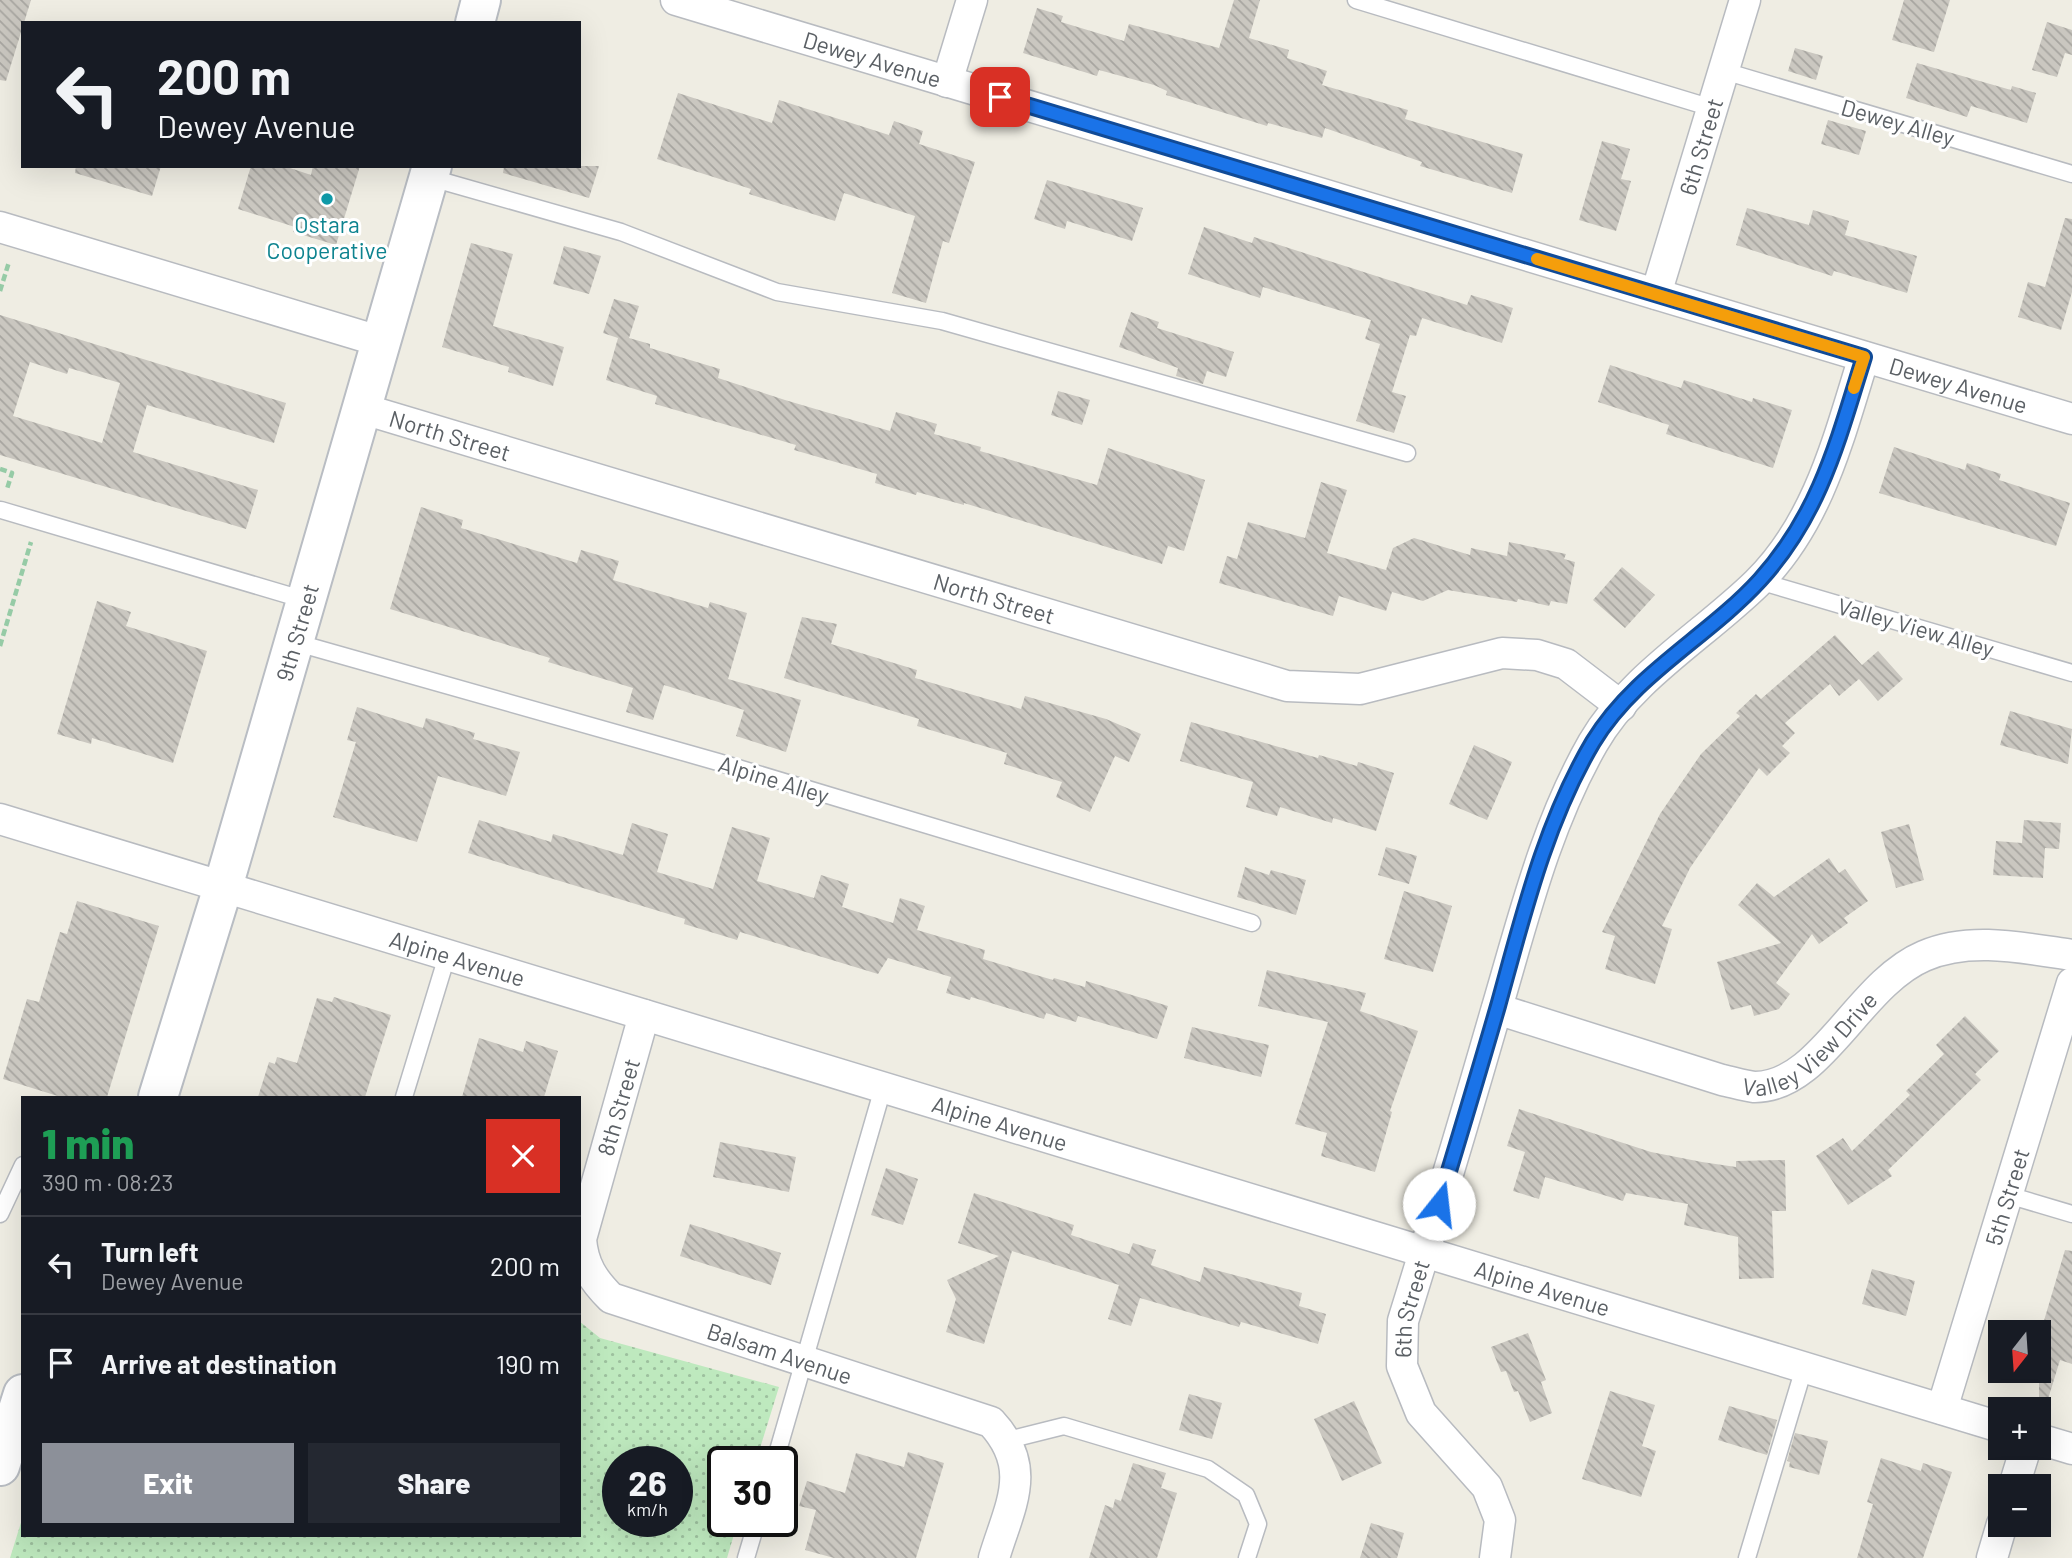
<!DOCTYPE html>
<html lang="en">
<head>
<meta charset="utf-8">
<style>
  body { margin:0; font-family:Barlow,sans-serif; background:#242831; color:#f1f3f6; height:100vh; display:flex; flex-direction:column; font-size:26px; white-space:nowrap }
  * { box-sizing:border-box; margin:0 }
  p { font-size:23px; color:#9ea1a6 }
  .icon { flex:none; width:38px; height:38px; fill:none; stroke:currentColor; stroke-width:2; stroke-linecap:round; stroke-linejoin:round }
  .map { position:relative; flex:1; overflow:hidden }
  .drawer { position:absolute; left:21px; top:1096px; width:560px; height:441px; display:flex; flex-direction:column; background:#171b24; border-radius:0px; box-shadow:0 7px 28px #0002 }
  .drawer>* { flex:none }
  .guide { position:absolute; left:21px; top:21px; width:560px; height:147px; border-radius:0px; box-shadow:0 7px 28px #0002; background:#171b24; color:#f1f3f6; overflow:hidden }
  .needle { width:46px; rotate:197deg }
  .controls { position:absolute; left:1988px; top:1320px; display:grid; gap:14px }
  .controls a { display:grid; place-items:center; width:63px; height:63px; border-radius:0px; background:#171b24; box-shadow:0 7px 28px #0002; font-size:35px }
  .speed { position:absolute; left:602px; top:1446px; display:flex; gap:14px; font-size:35px; font-weight:700; text-align:center }
  .speed>* { display:grid; place-content:center; width:91px; height:91px; border-radius:50%; background:#171b24; box-shadow:0 7px 28px #0002; line-height:1 }
  .speed small { font-size:18px; font-weight:400 }
  .speed .limit { border:4px solid #111; border-radius:10px; background:#fff; color:#111 }
  .pin { position:absolute; display:grid; place-items:center; width:60px; height:60px; color:#fff; margin:-30px; border-radius:14px; box-shadow:0 4px 10px #0006 }
  .me { position:absolute; width:77px; margin:-38px; rotate:16deg; stroke-linejoin:round; filter:drop-shadow(0 0 5px #0008) }
  .turn { display:flex; align-items:center; gap:24px; height:147px; padding:0 21px; font-size:32px }
  .turn .icon { width:91px; height:91px; stroke-width:2.5 }
  .turn b { display:block; font-size:49px; line-height:60px }
  .round { display:grid; place-items:center; flex:none; width:74px; height:74px; border-radius:0px; background:#242831 }
  .summary { display:flex; align-items:center; justify-content:space-between; height:119px; padding:0 21px }
  h1 { font-size:42px; font-weight:800; line-height:52px; color:#1e9e55 }
  .primary-button { display:flex; gap:14px; margin-top:auto; padding:14px 21px }
  .primary-button a { flex:1; height:80px; border-radius:0px; background:#8c9099; color:#fff; font-size:28px; font-weight:800; line-height:80px; text-align:center }
  .primary-button a+a { background:#242831; color:#f1f3f6 }
  ul { padding:0; list-style:none }
  li { display:flex; align-items:center; gap:21px; height:98px; padding:0 21px; border-top:2px solid #363941 }
  li div { flex:1 }
  li b { display:block; font-size:26px }
  li em { font-style:normal }
  .map>svg:first-child { display:block }
  .park { fill:url(#park-dots); fill-rule:evenodd }
  .building { fill:url(#building-back-hatch); fill-rule:evenodd }
  .lines { fill:none; stroke-linecap:round; stroke-linejoin:round }
  .lane-casing { stroke:#b8bbc0; stroke-width:19 }
  .street-casing { stroke:#b8bbc0; stroke-width:33 }
  .secondary-casing { stroke:#b9bdc3; stroke-width:42 }
  .path { stroke:#96cba6; stroke-width:4.5; stroke-dasharray:7 3.5; stroke-linecap:butt }
  .lane { stroke:#fff; stroke-width:16 }
  .street { stroke:#fff; stroke-width:30 }
  .secondary { stroke:#fff; stroke-width:38 }
  .route-casing { stroke:#114b97; stroke-width:18 }
  .route { stroke:#1a73e8; stroke-width:12 }
  .slow { stroke:#f59e0b; stroke-width:12 }
  .culture-dot { fill:#0f9aa8; stroke:#fff; stroke-width:2.5 }
  .labels { text-anchor:middle; dominant-baseline:central; stroke-width:6; stroke-linejoin:round; paint-order:stroke }
  .street-label { font-size:23px; fill:#5b6065; stroke:#fff }
  .culture-label { font-size:23px; fill:#0d838f; stroke:#fff }
</style>
</head>
<body>
<div class="map">
<svg width="2072" height="1558" viewBox="0 0 2072 1558">
  <defs>
    <pattern id="park-dots" width="8" height="8" patternUnits="userSpaceOnUse" patternTransform="scale(1.75)"><rect width="8" height="8" fill="#bee9be"/><path d="M2 2h.1M6 6h.1" fill="none" stroke="#9dc09e" stroke-width="1.8" stroke-linecap="round"/></pattern>
    <pattern id="building-back-hatch" width="6" height="6" patternUnits="userSpaceOnUse" patternTransform="scale(1.75)"><rect width="6" height="6" fill="#cac7c0"/><path d="M-1 5l2 2M0 0l6 6M5-1l2 2" fill="none" stroke="#a7a5a0"/></pattern>
  </defs>
  <rect width="100%" height="100%" fill="#efede3"/>
  <path class="park" d="M 579,1321 L 600,1338 L 779,1387 L 756,1461 L 723,1461 L 723,1521 L 738,1521 L 727,1558 L 10,1558 L 23,1516 L 23,1535 L 579,1535 ZM 618,1461 L 677,1461 L 677,1521 L 618,1521 Z"/>
  <path class="building" d="M 0,0 L 31,0 L 6,81 L 0,80 Z
    M 1234,0 L 1260,0 L 1249,38 L 1289,50 L 1287,58 L 1327,71 L 1322,85 L 1408,110 L 1405,119 L 1523,154 L 1512,193 L 1420,166 L 1422,162 L 1325,128 L 1322,138 L 1268,123 L 1267,126 L 1166,95 L 1167,91 L 1154,85 L 1099,70 L 1097,76 L 1023,53 L 1037,8 L 1063,16 L 1061,22 L 1124,41 L 1129,24 L 1219,48 Z
    M 1904,0 L 1950,0 L 1934,52 L 1892,40 Z
    M 2047,22 L 2072,30 L 2072,55 L 2065,53 L 2057,77 L 2032,70 Z
    M 1795,48 L 1823,56 L 1816,80 L 1788,71 Z
    M 1917,63 L 2011,90 L 2012,86 L 2036,93 L 2027,123 L 1971,106 L 1967,117 L 1906,98 Z
    M 678,93 L 772,123 L 779,100 L 889,135 L 894,121 L 923,131 L 919,144 L 975,162 L 949,243 L 943,241 L 926,303 L 892,293 L 915,216 L 844,193 L 835,221 L 749,194 L 751,189 L 657,159 Z
    M 1828,120 L 1866,131 L 1859,155 L 1821,144 Z
    M 1602,141 L 1630,149 L 1621,179 L 1631,181 L 1616,231 L 1579,220 Z
    M 76,166 L 161,166 L 152,196 L 75,173 Z
    M 251,166 L 284,166 L 311,175 L 313,166 L 360,166 L 336,245 L 293,232 L 295,227 L 238,209 Z
    M 504,166 L 599,166 L 589,198 L 503,173 Z
    M 1047,180 L 1143,208 L 1132,241 L 1067,221 L 1065,229 L 1034,219 Z
    M 1747,208 L 1809,225 L 1813,210 L 1849,221 L 1845,235 L 1917,256 L 1907,293 L 1834,271 L 1832,276 L 1736,245 Z
    M 2065,218 L 2072,219 L 2072,292 L 2061,330 L 2018,317 L 2028,282 L 2045,287 Z
    M 1204,227 L 1252,243 L 1254,237 L 1467,305 L 1471,295 L 1513,308 L 1502,343 L 1422,318 L 1416,336 L 1410,335 L 1392,392 L 1406,396 L 1394,433 L 1356,421 L 1380,344 L 1365,339 L 1371,320 L 1263,287 L 1260,298 L 1188,274 Z
    M 471,243 L 513,254 L 493,326 L 564,347 L 553,386 L 508,372 L 509,367 L 442,347 Z
    M 564,246 L 601,256 L 589,294 L 553,284 Z
    M 614,299 L 639,306 L 629,338 L 650,344 L 650,348 L 720,369 L 718,378 L 785,400 L 890,431 L 896,412 L 937,424 L 934,434 L 981,447 L 980,451 L 1097,485 L 1108,448 L 1205,480 L 1184,551 L 1168,546 L 1162,564 L 964,503 L 964,505 L 917,492 L 916,495 L 875,483 L 877,474 L 794,450 L 796,445 L 655,404 L 657,396 L 606,380 L 618,338 L 603,333 Z
    M 1131,312 L 1159,322 L 1157,328 L 1234,352 L 1226,377 L 1207,371 L 1203,384 L 1176,376 L 1178,368 L 1119,347 Z
    M 0,315 L 286,403 L 274,443 L 147,405 L 133,452 L 258,490 L 246,529 L 0,455 ZM 30,362 L 67,374 L 69,368 L 120,383 L 102,443 L 13,416 Z
    M 1610,365 L 1681,388 L 1684,380 L 1752,402 L 1753,398 L 1792,410 L 1773,468 L 1666,434 L 1669,425 L 1598,402 Z
    M 1058,391 L 1090,400 L 1082,425 L 1051,415 Z
    M 1894,447 L 1965,470 L 1967,463 L 2001,474 L 1999,480 L 2070,503 L 2056,546 L 1879,493 Z
    M 1321,482 L 1347,490 L 1327,553 L 1386,570 L 1393,548 L 1414,538 L 1470,555 L 1471,548 L 1507,556 L 1509,542 L 1566,554 L 1564,559 L 1575,562 L 1567,604 L 1551,601 L 1549,606 L 1518,599 L 1517,602 L 1448,590 L 1423,601 L 1392,592 L 1386,611 L 1339,596 L 1333,616 L 1219,583 L 1227,556 L 1237,559 L 1248,522 L 1305,538 Z
    M 421,507 L 463,520 L 461,528 L 577,563 L 581,550 L 619,561 L 613,580 L 708,608 L 710,602 L 747,613 L 728,679 L 801,700 L 786,752 L 736,736 L 744,710 L 664,685 L 653,720 L 626,712 L 633,688 L 548,662 L 550,658 L 390,609 Z
    M 1622,567 L 1655,595 L 1625,628 L 1593,600 Z
    M 97,601 L 131,612 L 126,626 L 207,651 L 173,763 L 92,738 L 91,744 L 57,734 Z
    M 802,617 L 837,624 L 831,644 L 917,670 L 915,678 L 1021,709 L 1025,696 L 1106,719 L 1141,734 L 1129,762 L 1115,756 L 1090,812 L 1056,797 L 1062,782 L 1004,764 L 1007,753 L 917,726 L 919,719 L 784,678 Z
    M 1835,635 L 1862,665 L 1878,651 L 1903,679 L 1878,701 L 1859,679 L 1839,696 L 1830,684 L 1785,723 L 1795,733 L 1782,746 L 1790,753 L 1767,776 L 1759,768 L 1690,868 L 1662,926 L 1672,929 L 1655,984 L 1605,969 L 1615,936 L 1602,932 L 1660,814 L 1701,754 L 1740,716 L 1736,713 L 1756,694 L 1761,699 Z
    M 357,707 L 423,728 L 426,718 L 475,733 L 473,739 L 520,752 L 506,796 L 438,776 L 417,842 L 333,817 L 356,742 L 347,740 Z
    M 2010,711 L 2072,729 L 2068,764 L 2000,745 Z
    M 1191,722 L 1318,758 L 1319,755 L 1357,766 L 1358,762 L 1394,773 L 1376,831 L 1333,818 L 1332,823 L 1280,807 L 1277,816 L 1246,807 L 1253,782 L 1180,761 Z
    M 1474,745 L 1512,762 L 1487,820 L 1449,804 Z
    M 479,820 L 551,842 L 553,834 L 623,855 L 632,823 L 668,834 L 657,872 L 713,889 L 732,827 L 770,838 L 757,881 L 814,898 L 821,875 L 849,884 L 842,907 L 893,923 L 900,898 L 925,906 L 917,930 L 985,950 L 983,959 L 1053,980 L 1054,978 L 1085,987 L 1086,981 L 1168,1006 L 1157,1039 L 1078,1016 L 1076,1022 L 1046,1013 L 1044,1019 L 971,997 L 970,1000 L 946,993 L 951,977 L 888,958 L 878,974 L 740,932 L 737,940 L 684,924 L 685,919 L 468,853 Z
    M 2024,820 L 2061,823 L 2059,849 L 2045,848 L 2043,878 L 1993,875 L 1996,841 L 2022,843 Z
    M 1909,824 L 1924,880 L 1896,888 L 1881,832 Z
    M 1386,847 L 1417,856 L 1409,884 L 1378,875 Z
    M 1829,858 L 1839,873 L 1845,869 L 1868,901 L 1844,918 L 1848,923 L 1819,944 L 1812,934 L 1776,983 L 1790,994 L 1779,1009 L 1754,1016 L 1751,1005 L 1731,1010 L 1717,962 L 1781,943 L 1738,905 L 1757,883 L 1774,897 Z
    M 1245,867 L 1269,875 L 1271,870 L 1306,880 L 1296,915 L 1237,897 Z
    M 1404,891 L 1452,906 L 1433,972 L 1384,959 Z
    M 77,901 L 159,926 L 107,1097 L 61,1097 L 3,1079 L 27,999 L 39,1002 L 60,932 L 67,934 Z
    M 1267,970 L 1366,993 L 1360,1011 L 1418,1031 L 1390,1111 L 1392,1112 L 1375,1172 L 1321,1156 L 1327,1133 L 1295,1124 L 1328,1022 L 1258,1006 Z
    M 334,997 L 391,1015 L 365,1097 L 258,1097 L 269,1062 L 275,1064 L 277,1057 L 297,1063 L 317,998 L 332,1002 Z
    M 1965,1016 L 1999,1051 L 1975,1074 L 1981,1080 L 1888,1170 L 1892,1176 L 1848,1205 L 1816,1156 L 1843,1138 L 1852,1151 L 1910,1095 L 1906,1091 L 1944,1054 L 1936,1045 Z
    M 1192,1027 L 1269,1045 L 1261,1077 L 1184,1058 Z
    M 479,1038 L 523,1052 L 526,1041 L 558,1051 L 544,1097 L 462,1097 Z
    M 1519,1109 L 1651,1152 L 1702,1162 L 1736,1167 L 1736,1161 L 1785,1160 L 1786,1211 L 1772,1211 L 1774,1278 L 1739,1279 L 1738,1237 L 1684,1225 L 1688,1204 L 1626,1193 L 1623,1201 L 1545,1177 L 1539,1199 L 1513,1191 L 1525,1152 L 1507,1146 Z
    M 720,1142 L 796,1157 L 789,1192 L 713,1177 Z
    M 886,1168 L 918,1179 L 903,1225 L 871,1215 Z
    M 974,1193 L 1074,1225 L 1071,1235 L 1129,1254 L 1133,1243 L 1156,1250 L 1151,1265 L 1200,1282 L 1204,1267 L 1302,1293 L 1299,1306 L 1326,1314 L 1318,1344 L 1241,1322 L 1239,1327 L 1140,1298 L 1131,1326 L 1108,1319 L 1119,1285 L 1012,1251 L 984,1344 L 946,1332 L 956,1299 L 947,1280 L 999,1256 L 958,1243 Z
    M 690,1224 L 781,1253 L 771,1285 L 680,1256 Z
    M 2065,1250 L 2072,1251 L 2072,1364 L 2060,1360 L 2045,1409 L 2039,1408 L 2039,1323 L 2043,1324 Z
    M 1872,1269 L 1915,1281 L 1906,1316 L 1862,1304 Z
    M 1528,1333 L 1546,1380 L 1541,1382 L 1552,1413 L 1530,1422 L 1518,1391 L 1514,1392 L 1506,1371 L 1501,1372 L 1491,1347 Z
    M 1610,1391 L 1655,1405 L 1642,1446 L 1656,1451 L 1641,1497 L 1582,1479 Z
    M 1189,1394 L 1222,1403 L 1212,1439 L 1179,1430 Z
    M 1354,1401 L 1382,1463 L 1342,1481 L 1314,1419 Z
    M 1729,1406 L 1777,1420 L 1767,1455 L 1718,1440 Z
    M 1795,1433 L 1828,1441 L 1819,1475 L 1789,1467 L 1790,1462 L 1787,1461 Z
    M 908,1452 L 944,1463 L 916,1558 L 834,1558 L 805,1550 L 816,1510 L 799,1506 L 807,1481 L 845,1493 L 856,1453 L 904,1467 Z
    M 1881,1458 L 1921,1471 L 1923,1463 L 1952,1472 L 1923,1558 L 1857,1558 L 1873,1504 L 1867,1502 Z
    M 1133,1463 L 1166,1473 L 1161,1488 L 1177,1493 L 1157,1558 L 1089,1558 L 1105,1505 L 1113,1508 L 1115,1499 L 1121,1501 Z
    M 1371,1523 L 1404,1533 L 1397,1558 L 1360,1558 Z"/>
  <g class="lines">
    <defs>
      <path id="lane" d="M 1356,0 L 1712,108
        M 1724,71 L 2072,174
        M 428,177 L 621,232 L 777,292 L 942,321 L 1407,453
        M 1,510 L 305,600
        M 1759,581 L 2072,673
        M 294,642 L 718,762 L 1252,923
        M 404,1097 L 447,956
        M 2008,1195 L 2072,1214
        M 0,1214 L 23,1165
        M 1008,1440 L 1064,1426 L 1208,1469 L 1246,1495 L 1258,1524 L 1247,1558
        M 775,1461 L 883,1088
        M 746,1558 L 757,1521
        M 1747,1558 L 1804,1368"/>
      <g id="street">
        <path id="s1" d="M 676,0 L 2072,419"/>
        <path d="M 947,82 L 972,0"/>
        <path d="M 0,227 L 379,341"/>
        <path id="s2" d="M 1656,294 L 1745,0"/>
        <path id="s3" d="M 360,408 L 1287,686 L 1360,689 L 1502,653 L 1537,655 L 1566,664 L 1621,706"/>
        <path id="s4" d="M 0,819 L 2000,1427"/>
        <path id="s5" d="M 1497,1009 L 1722,1080 C 1732,1082 1744,1086 1754,1087 C 1821,1088 1858,984 1924,956 C 1970,936 2024,948 2072,955"/>
        <path id="s6" d="M 644,1015 L 581,1239 C 583,1265 593,1280 611,1298 L 991,1422 C 1034,1468 1010,1505 994,1558"/>
        <path id="s7" d="M 1942,1409 L 2072,983"/>
        <path d="M 2039,1439 L 2072,1449"/>
        <path d="M 2014,1486 L 2026,1447"/>
        <path id="s8" d="M 1495,1558 L 1500,1520 L 1487,1487 L 1421,1413 L 1402,1366 L 1403,1321 C 1435,1218 1466,1115 1496,1011 C 1523,920 1545,827 1593,743 C 1631,677 1704,635 1757,583 C 1819,522 1839,436 1864,357"/>
        <path d="M 1992,1558 L 2002,1524"/>
      </g>
      <g id="secondary">
        <path d="M 475,23 L 481,0"/>
        <path id="s9" d="M 158,1097 L 223,887 L 432,166"/>
        <path d="M 0,1466 L 23,1394"/>
      </g>
    </defs>
    <use href="#lane" class="lane-casing"/>
    <use href="#street" class="street-casing"/>
    <use href="#secondary" class="secondary-casing"/>
    <path class="path" d="M 0,291 L 9,262
      M 0,469 L 12,473 L 7,489
      M 0,646 L 31,542"/>
    <use href="#lane" class="lane"/>
    <use href="#street" class="street"/>
    <use href="#secondary" class="secondary"/>
  </g>
  <g class="lines">
    <defs>
      <path id="route" d="M 1000,97 L 1864,357 C 1838,440 1820,514 1760,580 C 1708,637 1634,674 1593,742 C 1545,823 1523,916 1498,1006 C 1479,1072 1459,1138 1439,1204"/>
    </defs>
    <use href="#route" class="route-casing"/>
    <use href="#route" class="route"/>
    <path class="slow" d="M 1537,259 L 1864,357 L 1854,388"/>
  </g>
  <circle class="culture-dot" cx="327" cy="199" r="7"/>
  <g class="labels">
    <g class="street-label">
      <text stroke="none"><textPath href="#s1" startOffset="205">Dewey Avenue</textPath></text>
      <text transform="translate(1898 122) rotate(16)">Dewey Alley</text>
      <text stroke="none"><textPath href="#s2" startOffset="154">6th Street</textPath></text>
      <text stroke="none"><textPath href="#s1" startOffset="1339">Dewey Avenue</textPath></text>
      <text stroke="none"><textPath href="#s3" startOffset="94">North Street</textPath></text>
      <text stroke="none"><textPath href="#s3" startOffset="662">North Street</textPath></text>
      <text transform="translate(1916 627) rotate(16)">Valley View Alley</text>
      <text stroke="none"><textPath href="#s9" startOffset="485">9th Street</textPath></text>
      <text transform="translate(774 779) rotate(17)">Alpine Alley</text>
      <text stroke="none"><textPath href="#s4" startOffset="478">Alpine Avenue</textPath></text>
      <text stroke="none"><textPath href="#s5" startOffset="340">Valley View Drive</textPath></text>
      <text transform="translate(618 1107) rotate(-74)">8th Street</text>
      <text stroke="none"><textPath href="#s4" startOffset="1045">Alpine Avenue</textPath></text>
      <text stroke="none"><textPath href="#s7" startOffset="222">5th Street</textPath></text>
      <text stroke="none"><textPath href="#s4" startOffset="1612">Alpine Avenue</textPath></text>
      <text stroke="none"><textPath href="#s8" startOffset="282">6th Street</textPath></text>
      <text stroke="none"><textPath href="#s6" startOffset="478">Balsam Avenue</textPath></text>
    </g>
    <g class="culture-label">
      <text x="327" y="224">Ostara<tspan x="327" dy="26">Cooperative</tspan></text>
    </g>
  </g>
</svg>
<div class="controls">
<a><svg class="needle" viewBox="-14 -14 28 28"><path d="M0-13l5 13h-10z" fill="#e53935"/><path d="M0 13l5-13h-10z" fill="#9ea1a6"/></svg></a>
<a>+</a>
<a>−</a>
</div>
<div class="speed"><div>26<small>km/h</small></div><div class="limit">30</div></div>
<div class="pin" style="left:1000px;top:97px;background:#d93025"><svg class="icon" aria-label="arrive" viewBox="0 0 24 24"><path d="M6 21V4h12l-3 4 3 4H6"/></svg></div>
<svg class="me" style="left:1439px;top:1204px" viewBox="-20 -20 40 40"><circle r="19" fill="#fff"/><path d="M0-13L10 11 0 6-10 11z" fill="#1a73e8"/></svg>
<div class="guide">
<div class="turn"><svg class="icon" aria-label="left" viewBox="0 0 24 24"><path d="M17 20v-9H6M10 6l-5 5 5 5"/></svg><div><b>200 m</b>Dewey Avenue</div></div>
</div>
<section class="drawer">
<div class="summary"><div><h1>1 min</h1><p>390 m · 08:23</p></div><a class="round" style="background:#d93025;color:#fff"><svg class="icon" aria-label="close" viewBox="0 0 24 24"><path d="M6 6l12 12M18 6L6 18"/></svg></a></div>
<ul>
<li><svg class="icon" aria-label="left" viewBox="0 0 24 24"><path d="M17 20v-9H6M10 6l-5 5 5 5"/></svg><div><b>Turn left</b><p>Dewey Avenue</p></div><em>200 m</em></li>
<li><svg class="icon" aria-label="arrive" viewBox="0 0 24 24"><path d="M6 21V4h12l-3 4 3 4H6"/></svg><div><b>Arrive at destination</b></div><em>190 m</em></li>
</ul>
<div class="primary-button"><a>Exit</a><a>Share</a></div>
</section>
</div>
</body>
</html>
